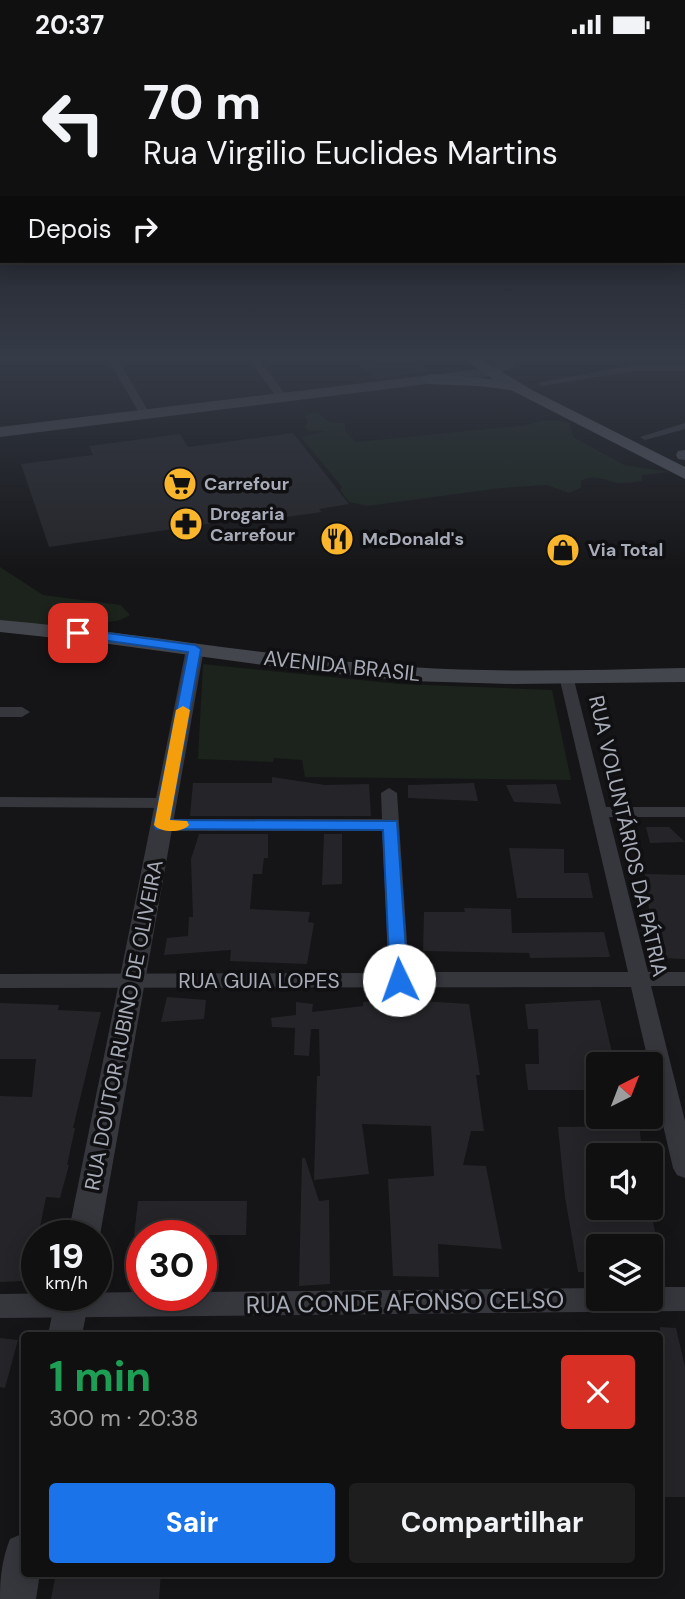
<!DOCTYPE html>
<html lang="pt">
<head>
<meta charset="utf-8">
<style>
  body { margin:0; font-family:"DM Sans",sans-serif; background:#1e1e1f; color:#f1f3f6; height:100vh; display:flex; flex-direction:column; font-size:26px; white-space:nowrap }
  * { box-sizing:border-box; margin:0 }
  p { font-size:23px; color:#9c9d9f }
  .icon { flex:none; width:38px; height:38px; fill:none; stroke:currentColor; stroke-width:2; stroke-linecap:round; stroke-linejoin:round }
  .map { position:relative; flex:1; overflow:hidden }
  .drawer { position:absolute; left:21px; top:1283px; width:642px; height:245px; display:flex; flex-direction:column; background:#101011; border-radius:7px; box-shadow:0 4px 18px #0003,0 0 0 2px #303031 }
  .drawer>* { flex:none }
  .hud { position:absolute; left:0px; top:0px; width:686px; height:214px; box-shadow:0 4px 18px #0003,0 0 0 2px #303031; background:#101011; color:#f1f3f6; overflow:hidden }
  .needle { width:46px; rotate:42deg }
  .tools { position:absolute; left:586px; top:1003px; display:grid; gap:14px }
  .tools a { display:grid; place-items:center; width:77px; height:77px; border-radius:7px; background:#101011; box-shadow:0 4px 18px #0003,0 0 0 2px #303031; font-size:35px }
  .speed { position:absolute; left:21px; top:1171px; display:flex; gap:14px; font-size:35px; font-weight:700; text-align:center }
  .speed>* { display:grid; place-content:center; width:91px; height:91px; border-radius:50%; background:#101011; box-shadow:0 4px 18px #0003,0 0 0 2px #303031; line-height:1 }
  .speed small { font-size:18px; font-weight:400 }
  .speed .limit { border:10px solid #d22; background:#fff; color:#111 }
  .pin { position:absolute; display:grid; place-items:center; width:60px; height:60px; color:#fff; margin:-30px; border-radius:14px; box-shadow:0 4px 10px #0006 }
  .me { position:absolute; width:77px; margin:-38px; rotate:357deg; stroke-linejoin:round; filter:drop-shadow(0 0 5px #0008) }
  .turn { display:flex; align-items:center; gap:24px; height:147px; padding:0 28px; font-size:32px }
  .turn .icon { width:91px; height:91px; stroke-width:2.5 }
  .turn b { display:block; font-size:49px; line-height:60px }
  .then { display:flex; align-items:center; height:66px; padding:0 28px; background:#0003; gap:14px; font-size:26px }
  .round { display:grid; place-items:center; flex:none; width:74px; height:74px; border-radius:7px; background:#1e1e1f }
  .headline { display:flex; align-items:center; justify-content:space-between; height:119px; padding:0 28px }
  h1 { font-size:42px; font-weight:700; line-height:52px; color:#1e9e55 }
  .button { display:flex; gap:14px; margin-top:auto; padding:14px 28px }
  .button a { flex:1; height:80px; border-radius:7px; background:#1a73e8; color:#fff; font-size:28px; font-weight:700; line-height:80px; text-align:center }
  .button a+a { background:#1e1e1f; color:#f1f3f6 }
  .status { display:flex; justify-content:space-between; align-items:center; height:49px; padding:0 35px; background:#101011; direction:ltr }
  .status svg { height:19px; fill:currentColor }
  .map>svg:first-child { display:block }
  .green { fill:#1b231c }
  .building { fill:#252529 }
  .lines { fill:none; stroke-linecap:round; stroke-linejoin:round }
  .minor { fill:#36373d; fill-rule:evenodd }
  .tertiary { fill:#36373d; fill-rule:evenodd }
  .secondary { fill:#44464d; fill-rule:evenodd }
  .primary { fill:#52545c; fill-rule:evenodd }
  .route { fill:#1a73e8; stroke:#114b97; stroke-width:2 }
  .slow { fill:#f59e0b }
  .labels { text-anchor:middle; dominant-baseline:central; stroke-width:7; stroke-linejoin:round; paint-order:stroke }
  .far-poi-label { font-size:18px; font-weight:bold; fill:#a7acb8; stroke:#101012; text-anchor:start }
  .street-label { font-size:21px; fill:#a7acb8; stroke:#101012 }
  .near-street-label { font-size:24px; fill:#a7acb8; stroke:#101012 }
</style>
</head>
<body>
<div class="status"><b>20:37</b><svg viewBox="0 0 49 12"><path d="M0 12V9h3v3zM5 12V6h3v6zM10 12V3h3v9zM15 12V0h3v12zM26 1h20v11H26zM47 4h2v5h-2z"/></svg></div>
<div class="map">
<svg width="685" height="1550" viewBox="0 0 685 1550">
  <rect width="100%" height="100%" fill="#151517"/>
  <path class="green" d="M 312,364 L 318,364 L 329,373 L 345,374 L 345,382 L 356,393 L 528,376 C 540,370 557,370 570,374 L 573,388 L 624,416 L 670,423 L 642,426 L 642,432 C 634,433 621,436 613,433 C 602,430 593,425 581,432 L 581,439 L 569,444 L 547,436 L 501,439 L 367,457 L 349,453 L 340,441 L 342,438 L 301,388 L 325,382 L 309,382 L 305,378 L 308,372 L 305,367 Z
    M 0,518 L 43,546 L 121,556 L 130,566 C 115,577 96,570 81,579 L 0,572 Z
    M 203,615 L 400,635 L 552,641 L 571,731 L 305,728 L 302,711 L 274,709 L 273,713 L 198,710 Z"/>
  <path class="building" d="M 415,310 L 430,322 L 376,330 L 361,317 Z
    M 293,384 L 349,455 L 319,460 L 322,463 L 237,475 L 235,471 L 49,498 L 21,415 L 93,406 L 89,397 L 180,385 L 188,398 Z
    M 272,728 L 325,736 L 369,735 L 371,767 L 190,767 L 193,734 L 272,734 Z
    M 474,734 L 478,752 L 408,749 L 408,736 Z
    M 556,735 L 561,755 L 514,753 L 506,736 Z
    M 646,778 L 669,778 L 685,793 L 650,794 Z
    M 199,785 L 268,785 L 268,809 L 264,809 L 262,825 L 253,825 L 250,860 L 310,863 L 308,873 L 314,874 L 307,915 L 230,912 L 231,901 L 164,906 L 167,889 L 188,887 L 189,868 L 193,868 L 191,810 Z
    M 324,785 L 342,785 L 342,835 L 322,836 Z
    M 509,799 L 564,800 L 564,824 L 588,824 L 593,849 L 517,849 Z
    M 645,825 L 685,826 L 685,910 L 662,909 L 657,877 L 651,877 Z
    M 464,859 L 511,860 L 512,884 L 604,883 L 610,908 L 530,909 L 529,904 L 423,902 L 424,863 L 465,863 Z
    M 167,948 L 206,951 L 204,970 L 161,973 Z
    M 405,951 L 469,955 L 480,1026 L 476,1026 L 484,1082 L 471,1082 L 463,1116 L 486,1117 L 502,1200 L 438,1195 L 439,1228 L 393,1227 L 388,1130 L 434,1127 L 431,1077 L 362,1075 L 369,1125 L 314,1131 L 317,1027 L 320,1027 L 319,980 L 311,980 L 309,1007 L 294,1006 L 295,979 L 272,978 L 271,969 L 296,966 L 296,953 L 313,955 L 312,963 L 363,957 L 363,953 Z
    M 600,951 L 613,1008 L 600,1007 L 602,1015 L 598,1015 L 598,1041 L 528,1041 L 525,1015 L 539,1015 L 538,980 L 528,980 L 525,955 Z
    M 0,954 L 59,956 L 58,961 L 101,963 L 73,1079 L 75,1079 L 67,1116 L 69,1116 L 60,1149 L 46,1148 L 39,1183 L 35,1183 L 25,1232 L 0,1233 L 0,1047 L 32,1048 L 36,1010 L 0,1010 Z
    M 639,1077 L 643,1106 L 598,1106 L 598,1158 L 650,1158 L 658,1197 L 598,1197 L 598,1223 L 578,1223 L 565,1148 L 558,1078 Z
    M 302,1109 L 305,1109 L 319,1152 L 329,1151 L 330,1235 L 299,1237 Z
    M 138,1152 L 247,1152 L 246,1186 L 134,1186 Z
    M 660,1278 L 676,1279 L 685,1318 L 685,1448 L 660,1448 Z
    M 0,1289 L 18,1291 L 5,1339 L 0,1338 Z
    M 56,1524 L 161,1524 L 159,1550 L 51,1550 Z"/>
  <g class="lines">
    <path class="minor" d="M 106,307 L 116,307 L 150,365 L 149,367 L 141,367 Z
      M 247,307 L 257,307 L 287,348 L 286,350 L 278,350 Z
      M 633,316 L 685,316 L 685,322 L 633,322 L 542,337 L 537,334 Z
      M 685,374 L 685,380 L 645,391 L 640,388 Z
      M 566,623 L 573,627 L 606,758 L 685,758 L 685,768 L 609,768 L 648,923 L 685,923 L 685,937 L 651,937 L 685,1072 L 685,1129 L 677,1126 L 673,1119 L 631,938 L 0,939 L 0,925 L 389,924 L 382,782 L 162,782 L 153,776 L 162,770 L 382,770 L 381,744 L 389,739 L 397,744 L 409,923 L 628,923 L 559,627 Z
      M 0,658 L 22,658 L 30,663 L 22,668 L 0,668 Z
      M 0,748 L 166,749 L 175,754 L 166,759 L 0,758 Z
      M 651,1238 L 685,1238 L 685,1262 L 0,1269 L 0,1245 L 142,1243 L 142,1246 L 201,1246 L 201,1243 L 598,1239 L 598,1250 L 651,1250 Z"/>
    <path class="tertiary" d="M 195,594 L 204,600 L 100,1186 L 96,1194 L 96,1186 L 68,1186 L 186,600 Z
      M 56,1246 L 90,1246 L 82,1286 L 48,1286 Z
      M 24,1484 L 24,1524 L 40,1524 L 36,1550 L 0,1550 C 0,1529 2,1510 10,1490 Z"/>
    <path class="secondary" d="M 505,307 L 519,307 L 513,318 L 492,327 L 0,388 L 0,378 L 489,319 L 502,312 Z
      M 685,401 L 685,411 L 678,410 L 676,406 L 678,402 Z
      M 0,571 C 137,583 273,609 410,618 C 501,624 593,621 685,619 L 685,633 L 513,635 L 410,632 L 307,622 L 102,594 L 0,583 Z"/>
    <path class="primary" d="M 459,307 L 476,307 L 532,341 L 685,418 L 685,430 L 511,341 L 479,337 L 429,335 L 421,330 L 429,325 L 493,330 Z"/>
  </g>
  <linearGradient id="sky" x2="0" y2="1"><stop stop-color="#0c0c0d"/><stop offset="0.59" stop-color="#353b47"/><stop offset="1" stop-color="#353b47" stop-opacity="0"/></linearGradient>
  <rect width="685" height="524" fill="url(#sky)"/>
  <path class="route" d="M 78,580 L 195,596 L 201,600 L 170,771 L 397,772 L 408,931 L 406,936 L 393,936 L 390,931 L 383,781 L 156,780 L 154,776 L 188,603 L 73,587 L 71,584 Z"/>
  <path class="slow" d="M 183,657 L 190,661 L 170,771 L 187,772 L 189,776 C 182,784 161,784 154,776 L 176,661 Z"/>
  <defs>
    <symbol id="supermarket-disc" viewBox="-11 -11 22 22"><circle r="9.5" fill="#f9b62c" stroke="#101012"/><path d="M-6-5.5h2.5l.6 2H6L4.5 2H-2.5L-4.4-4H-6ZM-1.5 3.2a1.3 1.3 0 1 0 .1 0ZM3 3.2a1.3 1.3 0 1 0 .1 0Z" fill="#111"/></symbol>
    <symbol id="pharmacy-disc" viewBox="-11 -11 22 22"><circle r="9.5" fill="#f9b62c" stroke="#101012"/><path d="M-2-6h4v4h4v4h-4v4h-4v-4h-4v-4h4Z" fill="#111"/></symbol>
    <symbol id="restaurant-disc" viewBox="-11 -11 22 22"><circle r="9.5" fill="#f9b62c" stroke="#101012"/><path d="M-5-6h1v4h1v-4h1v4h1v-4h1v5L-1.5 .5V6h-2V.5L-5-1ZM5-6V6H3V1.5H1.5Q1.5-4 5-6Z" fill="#111"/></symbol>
    <symbol id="shop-disc" viewBox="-11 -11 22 22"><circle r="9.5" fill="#f9b62c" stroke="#101012"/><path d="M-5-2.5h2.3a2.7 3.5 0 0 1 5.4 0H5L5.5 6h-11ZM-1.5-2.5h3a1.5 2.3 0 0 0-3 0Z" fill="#111"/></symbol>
  </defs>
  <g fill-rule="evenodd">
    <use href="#supermarket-disc" x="161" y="416" width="38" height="38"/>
    <use href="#pharmacy-disc" x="167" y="456" width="38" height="38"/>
    <use href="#restaurant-disc" x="318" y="471" width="38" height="38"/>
    <use href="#shop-disc" x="544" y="482" width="38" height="38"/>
  </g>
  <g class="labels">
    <g class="far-poi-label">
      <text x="204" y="435">Carrefour</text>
      <text x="210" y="465">Drogaria<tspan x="210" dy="21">Carrefour</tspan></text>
      <text x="362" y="490">McDonald's</text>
      <text x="588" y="501">Via Total</text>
    </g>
    <g class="street-label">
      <text transform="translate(342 617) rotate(6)">AVENIDA BRASIL</text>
      <text transform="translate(628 787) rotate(77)">RUA VOLUNTÁRIOS DA PÁTRIA</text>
      <text x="259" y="932">RUA GUIA LOPES</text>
      <text transform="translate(124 976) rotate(-79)">RUA DOUTOR RUBINO DE OLIVEIRA</text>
    </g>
    <g class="near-street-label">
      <text transform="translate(405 1253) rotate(-1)">RUA CONDE AFONSO CELSO</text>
    </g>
  </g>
</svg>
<div class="tools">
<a><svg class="needle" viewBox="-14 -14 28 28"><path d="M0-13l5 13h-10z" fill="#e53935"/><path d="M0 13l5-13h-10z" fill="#9c9d9f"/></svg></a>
<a><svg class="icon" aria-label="sound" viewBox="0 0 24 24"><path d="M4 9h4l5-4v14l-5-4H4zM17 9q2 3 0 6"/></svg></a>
<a><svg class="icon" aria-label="layers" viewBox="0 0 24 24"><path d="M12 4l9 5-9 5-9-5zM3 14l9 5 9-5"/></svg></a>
</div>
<div class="speed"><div>19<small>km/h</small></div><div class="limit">30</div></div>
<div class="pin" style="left:78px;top:584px;background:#d93025"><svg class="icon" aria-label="arrive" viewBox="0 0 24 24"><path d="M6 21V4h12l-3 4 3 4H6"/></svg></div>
<svg class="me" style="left:399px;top:931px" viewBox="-20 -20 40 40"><circle r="19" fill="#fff"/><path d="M0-13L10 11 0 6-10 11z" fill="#1a73e8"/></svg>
<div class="hud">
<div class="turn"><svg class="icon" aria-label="left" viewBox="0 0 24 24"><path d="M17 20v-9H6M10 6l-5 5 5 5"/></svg><div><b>70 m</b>Rua Virgilio Euclides Martins</div></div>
<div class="then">Depois<svg class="icon" aria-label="right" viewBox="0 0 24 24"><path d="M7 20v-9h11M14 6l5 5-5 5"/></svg></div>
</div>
<section class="drawer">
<div class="headline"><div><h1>1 min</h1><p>300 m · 20:38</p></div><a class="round" style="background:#d93025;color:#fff"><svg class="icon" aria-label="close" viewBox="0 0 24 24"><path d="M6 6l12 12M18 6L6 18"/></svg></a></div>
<div class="button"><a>Sair</a><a>Compartilhar</a></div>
</section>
</div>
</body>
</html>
